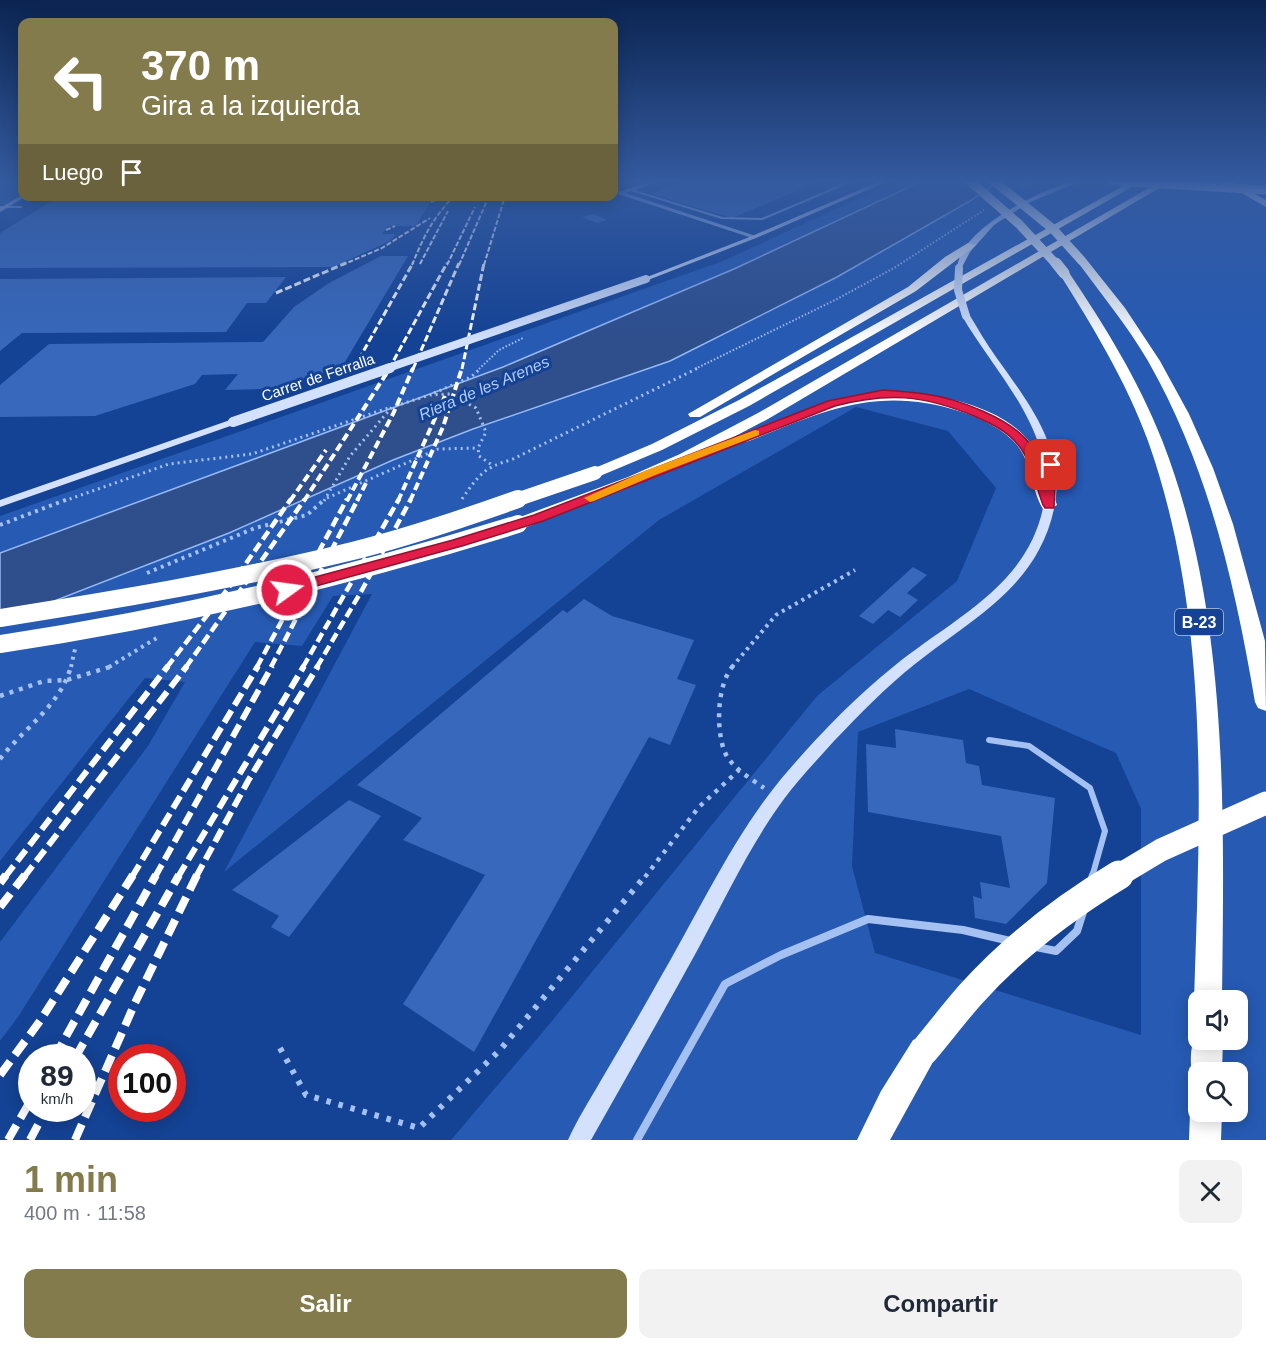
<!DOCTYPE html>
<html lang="es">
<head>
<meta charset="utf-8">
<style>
  body { margin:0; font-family:Helvetica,sans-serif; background:#f2f2f3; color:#1f2937; height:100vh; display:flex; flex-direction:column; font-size:22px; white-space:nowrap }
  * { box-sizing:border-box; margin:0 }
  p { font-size:20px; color:#747a83 }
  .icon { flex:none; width:33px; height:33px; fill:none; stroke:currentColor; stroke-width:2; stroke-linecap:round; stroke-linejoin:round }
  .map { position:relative; height:1140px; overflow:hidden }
  .panel { display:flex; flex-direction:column; background:#fff; flex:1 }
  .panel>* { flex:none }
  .hud { position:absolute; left:18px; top:18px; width:600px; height:183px; border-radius:12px; box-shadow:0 3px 15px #0003; background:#847b4c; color:#fff; overflow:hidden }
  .controls { position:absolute; left:1188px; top:990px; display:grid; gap:12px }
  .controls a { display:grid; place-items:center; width:60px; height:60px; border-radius:12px; background:#fff; box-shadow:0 3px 15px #0003; font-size:30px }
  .speed { position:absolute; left:18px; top:1044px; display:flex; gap:12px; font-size:30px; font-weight:700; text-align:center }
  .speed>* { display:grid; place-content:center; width:78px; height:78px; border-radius:50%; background:#fff; box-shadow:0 3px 15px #0003; line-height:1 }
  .speed small { font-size:15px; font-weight:400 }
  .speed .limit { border:9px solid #d22; background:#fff; color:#111 }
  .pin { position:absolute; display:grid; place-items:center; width:51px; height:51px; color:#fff; margin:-26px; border-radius:12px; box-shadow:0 3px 9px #0006 }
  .me { position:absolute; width:66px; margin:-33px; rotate:76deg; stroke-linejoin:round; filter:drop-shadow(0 0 4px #0008) }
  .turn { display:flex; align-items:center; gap:21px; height:126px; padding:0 24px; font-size:27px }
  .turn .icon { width:78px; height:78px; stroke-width:2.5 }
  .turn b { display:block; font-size:42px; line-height:51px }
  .then { display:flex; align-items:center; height:57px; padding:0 24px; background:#0003; gap:12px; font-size:22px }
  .round { display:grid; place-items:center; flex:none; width:63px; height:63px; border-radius:12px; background:#f2f2f3 }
  .summary { display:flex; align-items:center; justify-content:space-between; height:102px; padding:0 24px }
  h1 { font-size:36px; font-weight:700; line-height:45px; color:#847b4c }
  .action { display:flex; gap:12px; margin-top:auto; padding:12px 24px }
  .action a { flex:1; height:69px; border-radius:12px; background:#847b4c; color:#fff; font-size:24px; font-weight:700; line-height:69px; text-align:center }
  .action a+a { background:#f2f2f3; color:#1f2937 }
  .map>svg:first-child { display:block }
  .green { fill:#265ab3; fill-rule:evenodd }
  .water { fill:#2e4e8c; stroke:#96baf5; stroke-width:1.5 }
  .building { fill:#3868bb }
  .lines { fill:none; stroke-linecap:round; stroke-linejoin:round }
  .path-far4 { stroke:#a4c1f2; stroke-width:2; stroke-dasharray:1.5 2; stroke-linecap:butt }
  .path-far3 { stroke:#a4c1f2; stroke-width:3; stroke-dasharray:2 4; stroke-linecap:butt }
  .path-far2 { stroke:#a4c1f2; stroke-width:4; stroke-dasharray:3 4.5; stroke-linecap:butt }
  .path-far1 { stroke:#a4c1f2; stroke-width:4.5; stroke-dasharray:4 6; stroke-linecap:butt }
  .path { stroke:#a4c1f2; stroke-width:6; stroke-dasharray:4.5 8; stroke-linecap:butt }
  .lane-far2 { stroke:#a4c1f2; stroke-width:2 }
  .lane-far1 { stroke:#a4c1f2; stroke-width:6 }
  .lane { stroke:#a4c1f2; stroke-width:8 }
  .street { stroke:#a4c1f2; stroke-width:3 }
  .secondary { fill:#d3e1fc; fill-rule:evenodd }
  .highway { fill:#fff; fill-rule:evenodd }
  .rail-far5 { stroke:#fff; stroke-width:2; stroke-dasharray:5 2; stroke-linecap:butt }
  .rail-far4 { stroke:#fff; stroke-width:3; stroke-dasharray:7 3; stroke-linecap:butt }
  .rail-far3 { stroke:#fff; stroke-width:4; stroke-dasharray:8 4; stroke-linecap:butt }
  .rail-far2 { stroke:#fff; stroke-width:4.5; stroke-dasharray:10 4.5; stroke-linecap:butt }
  .rail-far1 { stroke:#fff; stroke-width:6; stroke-dasharray:14 6; stroke-linecap:butt }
  .rail { stroke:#fff; stroke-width:8; stroke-dasharray:17 8; stroke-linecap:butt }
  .secondary-bridge-far1 { stroke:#d3e1fc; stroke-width:8 }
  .secondary-bridge { stroke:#d3e1fc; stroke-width:10 }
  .highway-bridge-far5 { stroke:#fff; stroke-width:9 }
  .highway-bridge-far4 { stroke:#fff; stroke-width:11 }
  .highway-bridge-far3 { stroke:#fff; stroke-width:14 }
  .highway-bridge-far2 { stroke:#fff; stroke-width:18 }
  .highway-bridge-far1 { stroke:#fff; stroke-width:23 }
  .highway-bridge { stroke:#fff; stroke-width:29 }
  .route { fill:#e11d48; stroke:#92132f; stroke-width:1.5 }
  .slow { fill:#f59e0b }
  .labels { text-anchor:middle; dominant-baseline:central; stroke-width:6; stroke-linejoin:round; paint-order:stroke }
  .far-street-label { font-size:15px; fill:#fff; stroke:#144294 }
  .far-water-label { font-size:16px; font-style:italic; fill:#b0cbf9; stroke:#144294 }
  .shield { fill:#144294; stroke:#b8c6df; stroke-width:1.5 }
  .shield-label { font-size:16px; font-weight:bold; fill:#fff }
</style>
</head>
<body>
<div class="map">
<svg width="1266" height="1140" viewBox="0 0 1266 1140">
  <rect width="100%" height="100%" fill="#144294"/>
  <path class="green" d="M 0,181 L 22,181 L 22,196 L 29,197 L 0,213 Z
    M 897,181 L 922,181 L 734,269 L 503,367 L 0,553 L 0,516 L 723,261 Z
    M 999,181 L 1266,181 L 1266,1140 L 451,1140 L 547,1027 L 817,696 L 957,581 L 996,488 L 948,431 L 856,407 L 659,520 L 224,872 L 372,594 L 333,596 L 302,646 L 255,642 L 18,1017 L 0,1041 L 0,942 L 148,746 L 185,682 L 145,678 L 0,861 L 0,622 L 229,533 L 393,460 L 473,429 L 670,361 L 837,277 L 970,201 ZM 969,689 L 1116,753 L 1141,809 L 1141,1035 L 875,953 L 852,866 L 858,732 ZM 1198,1000 L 1238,1000 L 1238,1040 L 1198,1040 ZM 1198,1072 L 1238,1072 L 1238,1112 L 1198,1112 Z"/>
  <path class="water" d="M 922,181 L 999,181 L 970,201 L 837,277 L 670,361 L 473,429 L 393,460 L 229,533 L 0,622 L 0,553 L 503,367 L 734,269 Z"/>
  <path class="building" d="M 689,181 L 821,181 L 732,218 L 651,194 Z
    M 60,196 L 434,196 L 416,226 L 388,226 L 382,234 L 396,234 L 390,241 L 333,267 L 0,268 L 0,233 Z
    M 593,214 L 607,220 L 597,223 L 582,217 Z
    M 381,256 L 408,256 L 339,372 L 324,372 L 318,381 L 296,380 L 280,387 L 261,389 L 225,390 L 238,374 L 202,375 L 195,384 L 95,416 L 0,417 L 0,385 L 49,344 L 263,342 L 294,307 L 329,283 Z
    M 286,277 L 266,303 L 247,303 L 226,332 L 22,333 L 0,351 L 0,279 Z
    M 913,567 L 927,575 L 907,593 L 918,600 L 900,617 L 888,610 L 873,624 L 859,616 Z
    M 584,599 L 612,616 L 694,640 L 677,679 L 696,685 L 670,745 L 649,737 L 474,1052 L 403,1004 L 485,875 L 403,840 L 422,818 L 357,785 L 563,610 L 567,613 Z
    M 895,729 L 963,740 L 966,763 L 979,766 L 982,785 L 1055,798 L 1047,883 L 1006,924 L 975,918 L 973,896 L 982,899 L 980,882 L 1010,888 L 1001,836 L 868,812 L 866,744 L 896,748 Z
    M 349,800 L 381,816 L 289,937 L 271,927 L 279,916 L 232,890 Z"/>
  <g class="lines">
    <path class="path-far4" d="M 1022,187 L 1032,181
      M 479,369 L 499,350 L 523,338
      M 695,369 L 837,299 L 894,268 L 984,210"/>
    <path class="path-far3" d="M 434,393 L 471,377 L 481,368
      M 327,498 L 438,449 L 478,448
      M 462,499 C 478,476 484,467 511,460 L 698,368
      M 64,501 L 169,464 L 252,454 L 391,407
      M 324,501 L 350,456 L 392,407 L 430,395 L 450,394 L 476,408 L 486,432 L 478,448 L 479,456 L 492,465"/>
    <path class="path-far2" d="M 0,525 L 68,499
      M 147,573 L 255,528 L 307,515 L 325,499
      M 71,667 L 75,649
      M 109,667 L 160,636
      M 732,667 L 776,615 L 855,570"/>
    <path class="path-far1" d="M 733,666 C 717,684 716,728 724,750 C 730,767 750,778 764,788
      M 0,696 L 44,681 L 67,680 L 113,666
      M 0,759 C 24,728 61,705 71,666
      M 645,877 L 699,807 L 739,770"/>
    <path class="path" d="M 280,1048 L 306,1095 L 419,1128 L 500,1050 L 646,875"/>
    <path class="lane-far2" d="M 631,190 L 722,218 L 762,219 L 852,181
      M 0,207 L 21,207"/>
    <path class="lane-far1" d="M 989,740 L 1029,746 L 1090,788 L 1105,831 L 1092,877"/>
    <path class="lane" d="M 1092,878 L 1093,875
      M 1036,947 L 1056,951 L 1077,931 L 1083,912
      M 637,1140 L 725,984 L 781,955 L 868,919 L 963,930 L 1010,941"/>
    <path class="street" d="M 614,191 L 754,237
      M 621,193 L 656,181"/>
    <path class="secondary" d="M 880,181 L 888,181 L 756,238 L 648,280 L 642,279 L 752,236 Z
      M 1072,181 L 1081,181 L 1028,203 L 994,225 L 970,252 L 961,269 L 957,269 C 959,229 1037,192 1072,181 Z
      M 22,195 L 26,196 L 0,212 L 0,208 Z
      M 963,314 L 969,314 C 978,329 986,343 996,357 C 1028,402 1067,450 1054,509 C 1037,587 973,618 915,664 C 886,687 860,714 834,741 C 817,760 799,779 784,799 C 750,845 725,899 698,949 C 663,1013 627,1076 591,1140 L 568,1140 C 577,1120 589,1101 600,1082 C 620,1048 640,1014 659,980 C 697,915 733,837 781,779 C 815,739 852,700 893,667 C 951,619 1026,588 1043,508 C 1059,434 996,375 962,316 Z
      M 233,419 L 238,422 L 236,424 L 0,507 L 0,500 Z"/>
    <path class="highway" d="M 1132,181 L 1142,181 L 749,406 L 662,450 L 600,476 L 590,476 L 587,473 L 590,470 L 652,444 L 739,400 Z
      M 1161,181 L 1171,181 L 768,419 L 690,460 L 640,483 L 524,528 L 512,528 L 510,524 L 512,520 L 628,477 L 680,454 L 758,413 Z
      M 1221,181 L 1231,181 L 1266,200 L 1266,207 Z
      M 968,243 L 976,245 L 916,291 L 700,417 L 690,417 L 688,414 L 908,287 L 945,257 Z
      M 1078,259 L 1086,259 L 1125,308 L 1160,361 L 1189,414 L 1213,468 L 1233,524 L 1265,641 L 1266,711 L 1258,708 L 1255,702 C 1235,584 1208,466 1148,361 C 1127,325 1101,294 1077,261 Z
      M 1064,270 L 1068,271 C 1104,325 1138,379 1162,440 C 1230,613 1224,818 1222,1000 L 1198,1000 L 1198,1011 L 1194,1000 C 1200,814 1211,619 1148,441 C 1126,381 1093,327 1059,273 Z
      M 883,391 C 930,392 1002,403 1032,445 C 1045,463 1050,485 1057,505 L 1049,510 L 1043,509 C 1031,489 1032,464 1017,445 C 1003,429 982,419 962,412 C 879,385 826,410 749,441 L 744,442 L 737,438 L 739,435 L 824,403 Z
      M 1198,1029 L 1198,1040 L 1223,1040 L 1222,1072 L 1198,1072 L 1198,1084 C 1187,1073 1190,1042 1198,1029 Z
      M 924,1036 L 935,1040 L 939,1051 L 890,1140 L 857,1140 L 881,1091 L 913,1040 Z
      M 1198,1099 L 1198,1112 L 1222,1112 L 1221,1140 L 1189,1140 L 1190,1112 L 1195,1101 Z"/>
    <path class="rail-far5" d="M 431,202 L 444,196
      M 386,230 L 395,226
      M 420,264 L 448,211
      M 342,265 L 382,248 L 430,218
      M 412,265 C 424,236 432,219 454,196
      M 447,265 L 475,207
      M 459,265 L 489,196
      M 484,265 L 505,196"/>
    <path class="rail-far4" d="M 276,293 L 346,263
      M 354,368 L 413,263
      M 389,369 L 447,263
      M 413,369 L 459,263
      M 462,369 L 484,263"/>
    <path class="rail-far3" d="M 290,501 L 326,450
      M 304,501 L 390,368
      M 347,501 L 393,414 L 413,368
      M 357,501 L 366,483
      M 398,501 L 445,396
      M 410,501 L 443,427 L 462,368"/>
    <path class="rail-far2" d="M 167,667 L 233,582 L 291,499
      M 186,667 L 305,499
      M 257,667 L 347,499
      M 271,667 L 358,499
      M 303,667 L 399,499
      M 317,667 L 362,590 L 411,499"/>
    <path class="rail-far1" d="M 5,877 L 168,666
      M 24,877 L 187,666
      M 132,877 L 258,666
      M 155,877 L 272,666
      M 178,877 L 304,666
      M 196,877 L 248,781 L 318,666"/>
    <path class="rail" d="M 0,883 L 6,875
      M 0,907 L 25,875
      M 54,1058 L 156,875
      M 75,1058 L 179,875
      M 0,1075 L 40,1021 L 133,875
      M 8,1140 L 32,1098
      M 30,1140 L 47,1108
      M 75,1140 L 135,1003 L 197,875"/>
    <path class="secondary-bridge-far1" d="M 959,268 L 958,290 L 966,316
      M 385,369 L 646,279"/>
    <path class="secondary-bridge" d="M 233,422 L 390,368"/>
    <path class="highway-bridge-far5" d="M 970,181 L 1019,224 L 1057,265
      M 994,181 L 1053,229 L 1082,261
      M 1113,181 L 1266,190"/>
    <path class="highway-bridge-far4" d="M 1056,263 L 1064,273"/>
    <path class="highway-bridge-far3" d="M 513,501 L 595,473"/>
    <path class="highway-bridge-far2" d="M 0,618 C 114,600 228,581 340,554 C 400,540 459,520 518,499
      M 0,644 C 176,618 348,577 518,524"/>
    <path class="highway-bridge-far1" d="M 1116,877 L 1161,850 L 1266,803"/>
    <path class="highway-bridge" d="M 924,1051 C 940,1032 955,1012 971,994 C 1013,947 1066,907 1119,875"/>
  </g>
  <linearGradient id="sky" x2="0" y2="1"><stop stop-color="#0b2451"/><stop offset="0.53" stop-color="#345a9f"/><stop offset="1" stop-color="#345a9f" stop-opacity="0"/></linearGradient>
  <rect width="1266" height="341" fill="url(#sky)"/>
  <path class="route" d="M 883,390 C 897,391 911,392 925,394 C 956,398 1015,419 1032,447 C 1037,456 1040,467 1044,477 L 1046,463 L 1051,462 L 1056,465 L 1054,508 L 1045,508 L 1043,505 C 1036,487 1031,461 1019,446 C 1008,431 990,423 974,416 C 923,395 888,392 835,406 L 543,521 L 462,546 L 287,594 L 280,590 L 282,586 L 453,540 L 534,515 L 828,401 Z"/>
  <path class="slow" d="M 755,430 L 759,431 L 759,435 L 655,475 L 594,501 L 590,502 L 584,498 L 647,470 Z"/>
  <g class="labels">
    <g class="far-street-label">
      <text transform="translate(318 377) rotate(-19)">Carrer de Ferralla</text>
    </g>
    <g class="far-water-label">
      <text transform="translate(484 388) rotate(-23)">Riera de les Arenes</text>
    </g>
    <rect class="shield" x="1175" y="609" width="48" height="26" rx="4.5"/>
    <g class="shield-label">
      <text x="1199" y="622">B-23</text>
    </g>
  </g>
</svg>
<div class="controls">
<a><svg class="icon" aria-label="sound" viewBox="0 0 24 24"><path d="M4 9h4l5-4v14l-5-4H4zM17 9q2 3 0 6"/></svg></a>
<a><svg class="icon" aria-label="search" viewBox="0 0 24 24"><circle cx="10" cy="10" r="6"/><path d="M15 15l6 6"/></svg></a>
</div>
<div class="speed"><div>89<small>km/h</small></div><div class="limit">100</div></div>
<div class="pin" style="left:1051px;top:465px;background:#d93025"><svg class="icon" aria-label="arrive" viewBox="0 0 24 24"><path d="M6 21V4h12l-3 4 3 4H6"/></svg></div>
<svg class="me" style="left:287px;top:590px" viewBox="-20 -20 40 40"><circle r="17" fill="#e11d48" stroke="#fff" stroke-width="3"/><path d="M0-11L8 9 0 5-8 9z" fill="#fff"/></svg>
<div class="hud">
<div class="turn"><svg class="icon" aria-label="left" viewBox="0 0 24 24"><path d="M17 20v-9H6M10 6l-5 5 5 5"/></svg><div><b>370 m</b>Gira a la izquierda</div></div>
<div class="then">Luego<svg class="icon" aria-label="arrive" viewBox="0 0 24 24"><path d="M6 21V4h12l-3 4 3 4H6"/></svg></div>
</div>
</div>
<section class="panel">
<div class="summary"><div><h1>1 min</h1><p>400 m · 11:58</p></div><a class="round"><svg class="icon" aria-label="close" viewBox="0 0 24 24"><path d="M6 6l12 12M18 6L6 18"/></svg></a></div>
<div class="action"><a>Salir</a><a>Compartir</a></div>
</section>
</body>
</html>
